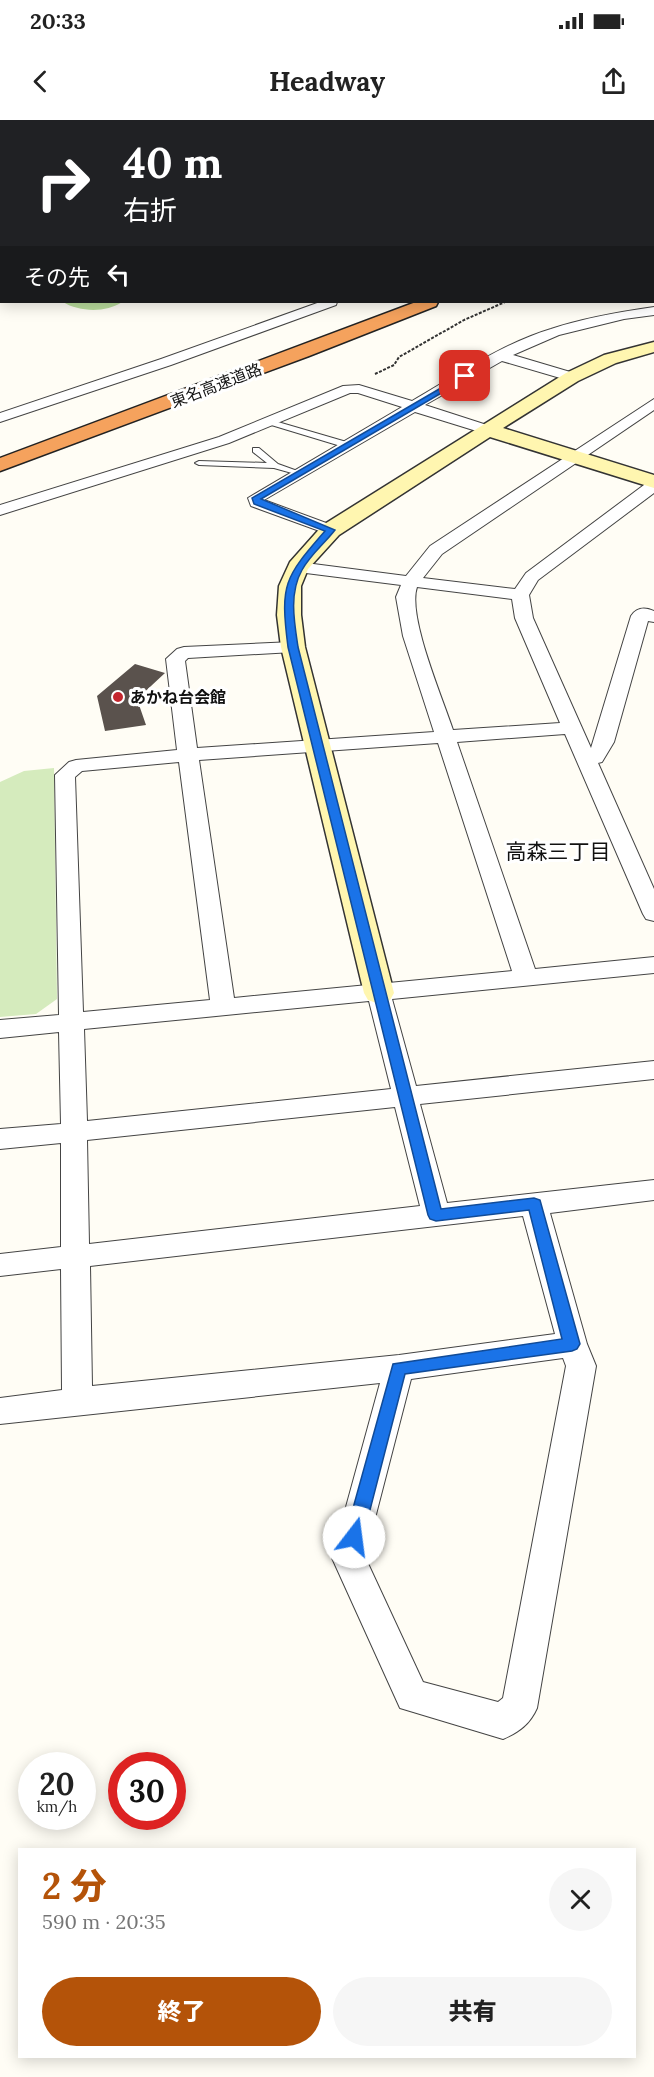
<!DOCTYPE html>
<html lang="ja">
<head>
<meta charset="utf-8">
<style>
  body { margin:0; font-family:Lora,"Noto Sans JP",serif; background:#f6f6f6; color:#222; height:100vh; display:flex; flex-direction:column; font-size:22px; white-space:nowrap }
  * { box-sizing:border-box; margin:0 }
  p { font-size:20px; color:#767676 }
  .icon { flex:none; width:33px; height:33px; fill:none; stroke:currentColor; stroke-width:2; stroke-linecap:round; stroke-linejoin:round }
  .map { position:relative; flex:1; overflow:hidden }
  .side { position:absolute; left:18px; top:1728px; width:618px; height:210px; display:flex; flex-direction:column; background:#fff; border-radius:0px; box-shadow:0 3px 15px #0003 }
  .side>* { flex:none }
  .top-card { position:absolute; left:0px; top:0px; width:654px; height:183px; box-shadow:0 3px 15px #0003; background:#202124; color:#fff; overflow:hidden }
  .speed { position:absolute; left:18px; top:1632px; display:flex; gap:12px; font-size:30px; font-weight:700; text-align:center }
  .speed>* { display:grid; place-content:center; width:78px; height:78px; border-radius:50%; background:#fff; box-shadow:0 3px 15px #0003; line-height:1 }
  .speed small { font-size:15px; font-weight:400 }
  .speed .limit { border:9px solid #d22; background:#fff; color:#111 }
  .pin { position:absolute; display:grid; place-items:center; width:51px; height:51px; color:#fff; margin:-26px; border-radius:12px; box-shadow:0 3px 9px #0006 }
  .me { position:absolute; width:66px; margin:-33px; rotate:15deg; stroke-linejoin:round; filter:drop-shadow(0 0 4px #0008) }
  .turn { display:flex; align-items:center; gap:21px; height:126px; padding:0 24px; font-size:27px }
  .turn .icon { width:78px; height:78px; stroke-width:2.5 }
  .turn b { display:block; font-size:42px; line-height:51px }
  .then { display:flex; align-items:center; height:57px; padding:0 24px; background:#0003; gap:12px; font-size:22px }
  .round { display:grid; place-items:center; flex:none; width:63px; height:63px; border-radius:32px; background:#f6f6f6 }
  .summary { display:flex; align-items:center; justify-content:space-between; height:102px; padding:0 24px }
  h1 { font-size:36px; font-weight:800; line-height:45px; color:#b45309 }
  .cta { display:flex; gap:12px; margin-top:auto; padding:12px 24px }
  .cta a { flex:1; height:69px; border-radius:36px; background:#b45309; color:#fff; font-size:24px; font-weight:800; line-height:69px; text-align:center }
  .cta a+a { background:#f6f6f6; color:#222 }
  .status { display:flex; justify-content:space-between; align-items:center; height:42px; padding:0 30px; background:#fff; direction:ltr }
  .status svg { height:16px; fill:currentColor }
  header { display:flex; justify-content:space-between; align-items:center; height:78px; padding:0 24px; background:#fff; font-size:27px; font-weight:800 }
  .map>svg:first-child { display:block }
  .green { fill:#d5ebbd }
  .forest { fill:#b9dc9c }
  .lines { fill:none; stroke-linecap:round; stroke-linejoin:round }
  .river { fill:#b9e0f7; fill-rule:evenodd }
  .building { fill:#5a524d }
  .lane-casing { stroke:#444; stroke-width:2 }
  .street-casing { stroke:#444; stroke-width:2 }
  .secondary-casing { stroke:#333; stroke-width:3 }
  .highway-casing { stroke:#222; stroke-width:3 }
  .path { stroke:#333; stroke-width:2; stroke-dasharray:3 1.5; stroke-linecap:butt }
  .lane { fill:#fff; fill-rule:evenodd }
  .street { fill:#fff; fill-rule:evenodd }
  .secondary { fill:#fff6b0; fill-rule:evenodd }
  .highway { fill:#f5a25d; fill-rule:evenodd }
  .route { fill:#1a73e8; stroke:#114b97; stroke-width:1.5 }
  .poi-dot { fill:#c4262e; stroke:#fff; stroke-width:2 }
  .labels { text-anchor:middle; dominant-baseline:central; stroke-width:6; stroke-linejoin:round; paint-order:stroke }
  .far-street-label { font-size:16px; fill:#111; stroke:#fff }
  .far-poi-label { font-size:16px; font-weight:bold; fill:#111; stroke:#fff; text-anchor:start }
  .neighbourhood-label { font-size:21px; fill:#111; stroke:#fff }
</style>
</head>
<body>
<div class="status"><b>20:33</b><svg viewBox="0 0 49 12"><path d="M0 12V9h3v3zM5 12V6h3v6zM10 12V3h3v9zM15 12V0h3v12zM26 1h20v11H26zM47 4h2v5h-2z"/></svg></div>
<header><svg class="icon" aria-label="back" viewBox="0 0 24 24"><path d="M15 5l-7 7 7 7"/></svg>Headway<svg class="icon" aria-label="share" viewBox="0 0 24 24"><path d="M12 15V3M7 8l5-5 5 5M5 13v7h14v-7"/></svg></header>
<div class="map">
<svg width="654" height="1957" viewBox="0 0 654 1957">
  <rect width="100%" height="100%" fill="#fffdf5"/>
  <path class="green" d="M 54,648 L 57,879 L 36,894 L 0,897 L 0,662 L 24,651 Z"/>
  <path class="forest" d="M 63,182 L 122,182 C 106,193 79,192 63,182 Z"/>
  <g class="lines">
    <path class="river" d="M 652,32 L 654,32 L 654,46 L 652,46 Z"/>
  </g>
  <path class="building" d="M 135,544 L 165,553 L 137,579 L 146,605 L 105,611 L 97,576 Z"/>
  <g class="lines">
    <defs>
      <path id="lane" d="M 271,300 L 350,323 L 351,325 L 344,327 L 268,304 L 268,300 Z
        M 253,328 L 259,328 L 278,344 L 303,353 L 299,355 L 274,348 L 199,345 L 195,343 L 199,341 L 267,343 L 253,332 Z"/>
      <path id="street" d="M 128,0 L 138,0 L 138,2 L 128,2 Z
        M 496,0 L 506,0 L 507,2 L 497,2 Z
        M 640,0 L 652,0 L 653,2 L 641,2 Z
        M 0,16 L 2,16 L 0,23 Z
        M 652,41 L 654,41 L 654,47 L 652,47 Z
        M 0,50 L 2,50 L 2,56 L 0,56 Z
        M 320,182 L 337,182 L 336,185 L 171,245 L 0,302 L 0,293 L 161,239 Z
        M 654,187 L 654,195 L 624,199 L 559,215 L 513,235 L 577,254 L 579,257 L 577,260 L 567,260 L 502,241 L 425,285 L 493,307 L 495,310 L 493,313 L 483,313 L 415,292 L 264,380 L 337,407 L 339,410 L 337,413 L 325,413 L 251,386 L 248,378 L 402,287 L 358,273 L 350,273 L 229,323 L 0,395 L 0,385 L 219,317 L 343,266 L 359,265 L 412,281 C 456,256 501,224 551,209 C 584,198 619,192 654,187 Z
        M 654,279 L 654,290 L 442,434 L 423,458 L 515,469 L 526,453 L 648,362 L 654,360 L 654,373 L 538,460 L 529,475 L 533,498 L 591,628 L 631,496 C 637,487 645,487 654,491 L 654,502 L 648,501 L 614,622 L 602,642 L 598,643 L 654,769 L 654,801 L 646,799 L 643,794 L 565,614 L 457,622 L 535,849 L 654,837 L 654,853 L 392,879 L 416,966 L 654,941 L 654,959 L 420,984 L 447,1083 L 654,1060 L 654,1080 L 550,1093 L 587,1224 L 596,1246 L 537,1588 C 530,1604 519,1612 503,1619 L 400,1588 L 332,1438 L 380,1263 L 0,1304 L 0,1278 L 62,1270 L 61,1149 L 0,1156 L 0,1134 L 61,1127 L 61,1023 L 0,1029 L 0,1009 L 61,1004 L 59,912 L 0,918 L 0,900 L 59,895 L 55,655 L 69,642 L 76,640 L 177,630 L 166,539 L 177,529 L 184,527 L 293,522 L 299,523 L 302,527 L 299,531 L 293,532 L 188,538 L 185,541 L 197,628 L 434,612 L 403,516 L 396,477 L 401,465 L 298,452 L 292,451 L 289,447 L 292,443 L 298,442 L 406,456 L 430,426 ZM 417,467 L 512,479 L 515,498 L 560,603 L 453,610 C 443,579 407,496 417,467 ZM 438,623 L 512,851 L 234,878 L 199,640 ZM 179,642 L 210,880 L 83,892 L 75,657 L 82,651 ZM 369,881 L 391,969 L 87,1001 L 84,909 ZM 395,987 L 420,1086 L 89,1124 L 87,1020 ZM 523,1096 L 555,1214 L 399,1235 L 92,1266 L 90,1146 ZM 563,1238 L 566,1246 L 503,1578 L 498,1582 L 423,1562 L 365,1437 L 411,1259 Z"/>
      <path id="secondary" d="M 468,0 L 487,0 L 488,2 L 469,2 Z
        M 522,0 L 551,0 L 521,2 Z
        M 654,222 L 654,232 L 616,243 L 578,261 L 503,308 L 654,355 L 654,368 L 490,317 L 339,415 L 308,449 L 301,466 L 301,495 L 305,527 L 394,873 L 390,880 L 379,884 L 368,880 L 364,873 L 281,527 L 277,495 L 279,466 L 290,442 L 323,405 L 566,253 L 604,235 Z"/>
      <path id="highway" d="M 652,66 L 654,66 L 652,75 Z
        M 416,182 L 438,182 L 436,186 L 309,236 L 0,351 L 0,338 Z"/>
    </defs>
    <use href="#lane" class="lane-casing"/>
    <use href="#street" class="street-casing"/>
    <use href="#secondary" class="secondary-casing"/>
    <use href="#highway" class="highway-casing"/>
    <path class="path" d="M 375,254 L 394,245 L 399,237 L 464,200 L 505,182"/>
    <use href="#lane" class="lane"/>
    <use href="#street" class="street"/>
    <use href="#secondary" class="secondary"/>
    <use href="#highway" class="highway"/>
  </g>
  <path class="route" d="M 465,254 L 468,256 L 467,258 L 261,379 L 335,410 C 325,423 310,435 302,450 C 289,473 294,501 298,527 L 441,1089 L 534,1078 L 540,1080 L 580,1224 L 577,1229 L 572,1231 L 405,1254 L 363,1417 L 360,1423 L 354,1425 L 348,1423 L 345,1417 L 393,1244 L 562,1219 L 529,1090 L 436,1101 L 430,1099 L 428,1095 L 288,527 C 280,464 284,458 325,411 L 254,384 L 252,378 Z"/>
  <circle class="poi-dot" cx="118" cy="577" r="6"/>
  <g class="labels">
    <g class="far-street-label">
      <text transform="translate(216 265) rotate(-21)">東名高速道路</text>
    </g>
    <g class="far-poi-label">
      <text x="130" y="577">あかね台会館</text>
    </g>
    <g class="neighbourhood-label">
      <text x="558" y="731">高森三丁目</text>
    </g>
  </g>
</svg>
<div class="speed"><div>20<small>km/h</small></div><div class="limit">30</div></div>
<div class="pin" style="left:465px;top:256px;background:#d93025"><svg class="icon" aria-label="arrive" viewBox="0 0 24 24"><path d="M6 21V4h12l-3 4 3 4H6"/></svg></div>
<svg class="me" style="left:354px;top:1417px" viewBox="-20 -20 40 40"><circle r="19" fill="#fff"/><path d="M0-13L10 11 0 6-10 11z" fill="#1a73e8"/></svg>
<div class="top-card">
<div class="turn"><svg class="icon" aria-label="right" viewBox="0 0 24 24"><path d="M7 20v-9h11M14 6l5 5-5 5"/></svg><div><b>40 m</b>右折</div></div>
<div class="then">その先<svg class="icon" aria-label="left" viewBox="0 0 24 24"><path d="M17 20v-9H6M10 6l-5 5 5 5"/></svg></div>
</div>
<section class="side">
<div class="summary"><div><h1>2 分</h1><p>590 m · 20:35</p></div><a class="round"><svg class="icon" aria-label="close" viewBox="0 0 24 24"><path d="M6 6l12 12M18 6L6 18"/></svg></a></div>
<div class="cta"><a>終了</a><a>共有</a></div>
</section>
</div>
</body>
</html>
